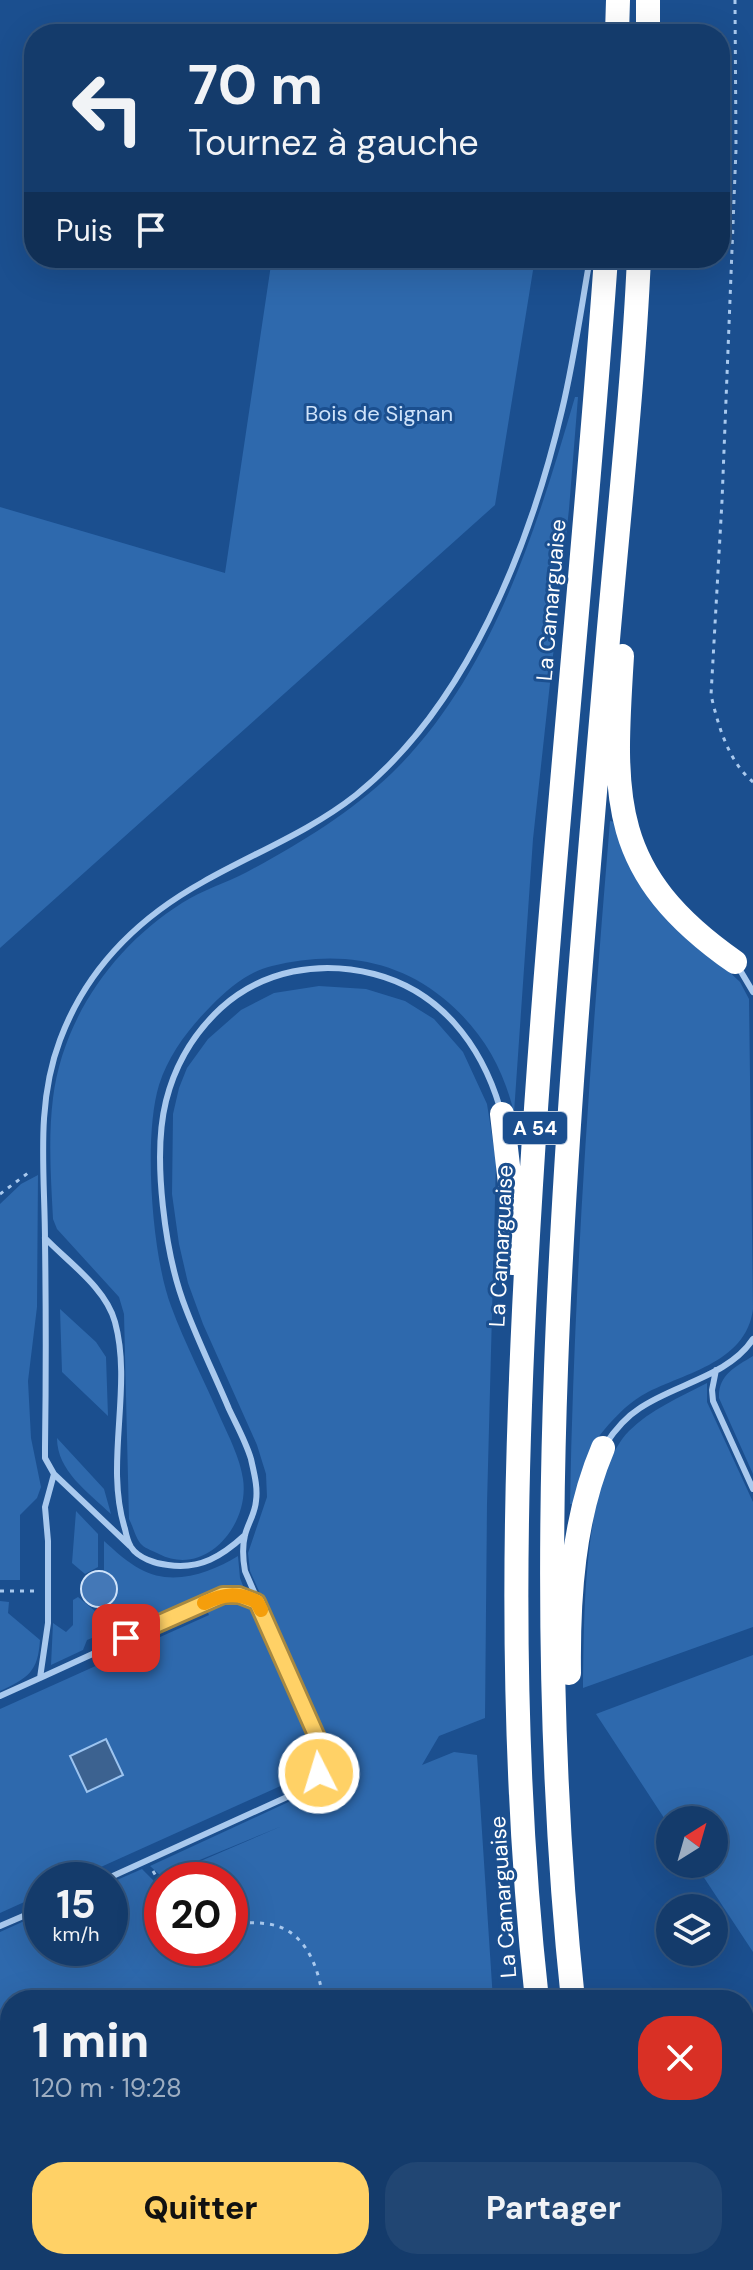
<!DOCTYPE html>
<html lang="fr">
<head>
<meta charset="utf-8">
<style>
  body { margin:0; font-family:"DM Sans",sans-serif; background:#214673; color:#f1f3f6; height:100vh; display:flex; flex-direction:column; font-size:30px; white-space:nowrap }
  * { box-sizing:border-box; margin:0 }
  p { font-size:26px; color:#9dadc1 }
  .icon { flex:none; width:44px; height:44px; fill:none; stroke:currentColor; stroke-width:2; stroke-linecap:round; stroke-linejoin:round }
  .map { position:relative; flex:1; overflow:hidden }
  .side { position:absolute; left:0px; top:1990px; width:754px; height:280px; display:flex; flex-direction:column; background:#143b6b; border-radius:32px 32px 0 0; box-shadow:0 8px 32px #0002,0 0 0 2px #33557e }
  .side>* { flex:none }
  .guide { position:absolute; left:24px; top:24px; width:706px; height:244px; border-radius:32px; box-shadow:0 8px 32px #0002,0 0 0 2px #33557e; background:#143b6b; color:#f1f3f6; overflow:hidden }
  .needle { width:52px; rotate:37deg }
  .fabs { position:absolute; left:656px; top:1806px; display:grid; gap:16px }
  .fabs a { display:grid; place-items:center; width:72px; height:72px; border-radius:50%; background:#143b6b; box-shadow:0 8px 32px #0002,0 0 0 2px #33557e; font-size:40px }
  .speed { position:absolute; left:24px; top:1862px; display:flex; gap:16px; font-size:40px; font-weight:700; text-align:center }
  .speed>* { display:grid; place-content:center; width:104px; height:104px; border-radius:50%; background:#143b6b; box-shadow:0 8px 32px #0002,0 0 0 2px #33557e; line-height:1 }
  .speed small { font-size:20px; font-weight:400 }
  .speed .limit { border:12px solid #d22; background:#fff; color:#111 }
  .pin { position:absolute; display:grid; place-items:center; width:68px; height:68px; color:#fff; margin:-34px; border-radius:16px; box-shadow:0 4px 12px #0006 }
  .me { position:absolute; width:88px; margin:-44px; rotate:355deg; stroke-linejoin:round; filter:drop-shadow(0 0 6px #0008) }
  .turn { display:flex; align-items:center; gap:28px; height:168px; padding:0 32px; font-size:36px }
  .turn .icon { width:104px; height:104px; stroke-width:2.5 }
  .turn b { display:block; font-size:56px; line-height:68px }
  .then { display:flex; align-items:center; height:76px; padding:0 32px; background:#0003; gap:16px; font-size:30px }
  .round { display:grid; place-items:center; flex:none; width:84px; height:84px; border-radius:32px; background:#214673 }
  .headline { display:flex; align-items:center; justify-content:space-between; height:136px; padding:0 32px }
  h1 { font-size:48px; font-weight:800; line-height:60px }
  .action { display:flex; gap:16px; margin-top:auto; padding:16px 32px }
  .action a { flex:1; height:92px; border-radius:32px; background:#ffd166; color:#111; font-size:32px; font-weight:800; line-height:92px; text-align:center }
  .action a+a { background:#214673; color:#f1f3f6 }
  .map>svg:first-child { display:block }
  .green { fill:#2e69ad; fill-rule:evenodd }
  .water { fill:#3c6290; stroke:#9cc4f0; stroke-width:2 }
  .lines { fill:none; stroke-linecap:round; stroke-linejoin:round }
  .stream { stroke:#9cc4f0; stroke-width:5 }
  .canal { stroke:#3c6290; stroke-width:20 }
  .building { fill:#4478b7; stroke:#cfe3fa; stroke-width:2 }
  .path { stroke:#a9c9ee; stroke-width:3; stroke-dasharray:4 6; stroke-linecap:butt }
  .lane { stroke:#a9c9ee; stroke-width:6 }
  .street { stroke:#a9c9ee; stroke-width:8 }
  .highway { stroke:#fff; stroke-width:24 }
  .route-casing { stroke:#a68842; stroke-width:20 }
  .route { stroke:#ffd166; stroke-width:14 }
  .slow { stroke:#f59e0b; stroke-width:14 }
  .labels { text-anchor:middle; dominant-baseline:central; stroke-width:6; stroke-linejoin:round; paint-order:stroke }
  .shield { fill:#1b4f8f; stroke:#bbcadd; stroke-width:2 }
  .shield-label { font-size:20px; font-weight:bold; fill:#fff }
  .park-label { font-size:22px; fill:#cfe3fa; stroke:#1b4f8f }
  .street-label { font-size:22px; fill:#fff; stroke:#1b4f8f }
</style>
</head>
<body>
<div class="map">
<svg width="753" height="2270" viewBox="0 0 753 2270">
  <rect width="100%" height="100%" fill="#1b4f8f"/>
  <path class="green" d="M 272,258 L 535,258 L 495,505 L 0,948 L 0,507 L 225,573 Z
    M 575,397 L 578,397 L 569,509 L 533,839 L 514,1113 C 503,1066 480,1028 443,998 C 393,957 332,951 272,966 C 249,971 228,989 212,1005 C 189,1028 169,1054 159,1085 C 143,1137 152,1256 171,1306 C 185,1344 204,1380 220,1417 C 229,1437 240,1458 243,1479 C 250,1525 205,1578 159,1554 C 154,1551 146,1549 142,1545 C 136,1540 133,1526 129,1519 L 124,1314 L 119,1297 L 57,1229 L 53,1219 C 51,1179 48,1138 53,1098 C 63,1018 114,946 182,903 C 202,890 226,883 247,872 C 299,844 349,814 392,773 C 492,676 537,527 575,397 Z
    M 610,821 L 615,822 L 723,966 L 740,982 L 749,999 L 753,1309 C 746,1365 680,1373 641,1396 C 626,1405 611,1421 600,1435 C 586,1454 581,1482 575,1505 L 570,1504 C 574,1276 591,1049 610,821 Z
    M 319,986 L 366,989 L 405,1001 L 434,1019 L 463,1052 L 487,1104 L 496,1161 L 487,1504 L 485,1718 L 439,1736 L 422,1765 L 454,1752 L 477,1755 L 493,2000 L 10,2000 L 10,2219 L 0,2221 L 0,1932 L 42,1913 L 42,1948 L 110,1948 L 110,1883 L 142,1869 L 154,1881 L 282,1826 L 161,1876 L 150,1866 L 310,1792 C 326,1776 330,1765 326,1743 L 250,1571 L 248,1553 L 267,1497 L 266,1474 L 257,1445 L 203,1324 L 188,1283 L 179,1244 L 172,1194 L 173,1114 L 179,1088 L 187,1068 L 208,1039 L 241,1010 L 274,993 ZM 162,1880 L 230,1880 L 230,1948 L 162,1948 Z
    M 38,1175 L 37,1307 L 28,1381 L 31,1438 L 41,1487 L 37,1498 L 20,1515 L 20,1580 L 0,1580 L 0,1204 L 21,1184 Z
    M 60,1309 L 96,1342 L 106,1357 L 108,1416 L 62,1372 Z
    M 753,1356 L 753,1474 L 719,1398 C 718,1375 735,1367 753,1356 Z
    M 707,1383 L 707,1402 L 753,1502 L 753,1627 L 583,1688 C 584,1624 582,1479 629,1431 C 650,1410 680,1397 707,1383 Z
    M 57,1438 L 104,1489 L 111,1514 C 88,1492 57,1471 57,1438 Z
    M 76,1511 L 98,1534 L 98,1567 L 85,1574 L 72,1563 Z
    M 104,1541 C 115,1551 127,1562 140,1569 C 172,1587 210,1573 238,1556 L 240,1578 L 245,1591 L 222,1589 L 154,1620 L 150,1613 L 118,1627 L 103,1607 C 120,1599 120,1581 104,1573 Z
    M 78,1597 L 95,1611 L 112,1630 L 87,1640 L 83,1650 L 51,1665 L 53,1623 L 66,1632 L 73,1625 L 73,1600 Z
    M 0,1601 L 9,1602 L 8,1613 L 40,1640 C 38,1672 28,1678 0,1691 Z
    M 232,1602 L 248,1605 L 256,1613 C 268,1640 319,1742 314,1764 C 312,1778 298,1783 288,1789 L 285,1784 L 72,1880 L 42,1880 L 42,1894 L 0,1913 L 0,1709 L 209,1615 L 206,1608 Z
    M 753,1655 L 753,1952 L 695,1864 L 714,1864 L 714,1820 L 670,1820 L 670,1827 L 596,1714 Z"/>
  <path class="water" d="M 106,1739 L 123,1775 L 87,1792 L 70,1756 Z"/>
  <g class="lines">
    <path class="stream" d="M 691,2260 L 693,2270"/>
    <path class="canal" d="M 744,2120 L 753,2108
      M 0,2257 L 10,2254"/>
  </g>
  <path class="building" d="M81 1589a18 18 0 1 1 36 0a18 18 0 1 1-36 0Z"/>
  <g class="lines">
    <path class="path" d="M 735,0 L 736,149 L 722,501 L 711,695 C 718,725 728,761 753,782
      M 0,1194 L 32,1170
      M 0,1591 L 36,1591
      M 153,1871 L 162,1886
      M 230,1923 C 242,1923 256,1922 268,1924 C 305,1929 319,1967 323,2000
      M 0,2040 L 10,2039"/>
    <path class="lane" d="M 737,965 L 753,992
      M 45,1238 C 68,1262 106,1288 115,1322 C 133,1388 104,1463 125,1529 C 126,1534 128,1542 131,1547 C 138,1558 156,1564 168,1565 C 200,1570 222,1556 245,1535
      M 716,1370 L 712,1390 L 713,1401 L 753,1489
      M 605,1445 C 614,1431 626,1417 640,1408 C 675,1384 729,1376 753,1339
      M 54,1474 L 130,1546
      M 40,1678 L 213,1599 L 231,1594 L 257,1602
      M 0,1696 L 40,1678 L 48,1623 L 48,1541 L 45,1507 L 54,1474 L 45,1458 L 45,1447 C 46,1379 46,1310 45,1242 C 45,1174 35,1106 60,1040 C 86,970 138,918 203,882 C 254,853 309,832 356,795 C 467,706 530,546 562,410 C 574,360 581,309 590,258
      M 104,1880 L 298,1792 C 317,1780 324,1769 321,1746 L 245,1571 C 243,1560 242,1547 245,1535 C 248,1523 255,1514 256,1501 C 258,1487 254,1473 251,1459 C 246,1442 237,1426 229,1409 C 215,1376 199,1343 186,1309 C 165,1256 152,1157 166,1101 C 175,1065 194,1033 221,1008 C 263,970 320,960 374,974 C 440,991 481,1044 500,1108
      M 0,1926 L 42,1908"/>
    <path class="street" d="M 744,2090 L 753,2083
      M 0,2220 L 10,2217"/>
    <path class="highway" d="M 617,34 L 618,0
      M 648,34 L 648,0
      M 622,656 C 613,799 608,873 735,962
      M 502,1114 L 510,1183 L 512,1263
      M 569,1673 C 568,1598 573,1518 603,1448
      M 537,2000 C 507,1729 514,1456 531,1185 C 550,876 584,567 606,258
      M 573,2000 C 525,1550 569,1100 607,651 C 618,521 633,389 639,258
      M 568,2260 L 569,2270
      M 604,2260 L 605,2270"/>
  </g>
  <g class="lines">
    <defs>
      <path id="route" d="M 126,1638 L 223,1595 L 239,1595 L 257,1602 L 321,1746 L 323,1760 L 319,1773"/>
    </defs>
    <use href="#route" class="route-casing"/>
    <use href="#route" class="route"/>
    <path class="slow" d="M 204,1603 C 224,1594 237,1592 257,1602 L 261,1610"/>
  </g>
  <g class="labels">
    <rect class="shield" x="503" y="1112" width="64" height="32" rx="6"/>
    <g class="shield-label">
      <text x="535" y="1128">A 54</text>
    </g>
    <g class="park-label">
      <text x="379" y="413">Bois de Signan</text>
    </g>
    <g class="street-label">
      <text transform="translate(551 600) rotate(-85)">La Camarguaise</text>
      <text transform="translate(501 1246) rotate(-87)">La Camarguaise</text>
      <text transform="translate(503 1897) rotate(-94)">La Camarguaise</text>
    </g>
  </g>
</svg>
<div class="fabs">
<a><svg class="needle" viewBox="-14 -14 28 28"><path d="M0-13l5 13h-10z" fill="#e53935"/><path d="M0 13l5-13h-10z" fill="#9dadc1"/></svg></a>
<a><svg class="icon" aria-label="layers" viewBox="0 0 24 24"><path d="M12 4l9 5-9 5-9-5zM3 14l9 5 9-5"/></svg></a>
</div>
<div class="speed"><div>15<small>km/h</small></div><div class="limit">20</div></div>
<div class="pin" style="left:126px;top:1638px;background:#d93025"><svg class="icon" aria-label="arrive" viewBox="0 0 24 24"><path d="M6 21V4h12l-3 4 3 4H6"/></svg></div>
<svg class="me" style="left:319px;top:1773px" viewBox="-20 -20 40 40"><circle r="17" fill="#ffd166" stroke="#fff" stroke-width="3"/><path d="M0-11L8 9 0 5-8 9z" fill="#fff"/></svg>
<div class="guide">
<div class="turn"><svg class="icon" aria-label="left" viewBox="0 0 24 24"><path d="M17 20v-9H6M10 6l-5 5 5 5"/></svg><div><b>70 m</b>Tournez à gauche</div></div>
<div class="then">Puis<svg class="icon" aria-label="arrive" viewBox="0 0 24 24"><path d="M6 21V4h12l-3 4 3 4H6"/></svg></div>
</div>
<section class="side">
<div class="headline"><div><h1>1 min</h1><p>120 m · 19:28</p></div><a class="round" style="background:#d93025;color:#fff"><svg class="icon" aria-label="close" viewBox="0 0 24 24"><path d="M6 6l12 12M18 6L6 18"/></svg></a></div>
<div class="action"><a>Quitter</a><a>Partager</a></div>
</section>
</div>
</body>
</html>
